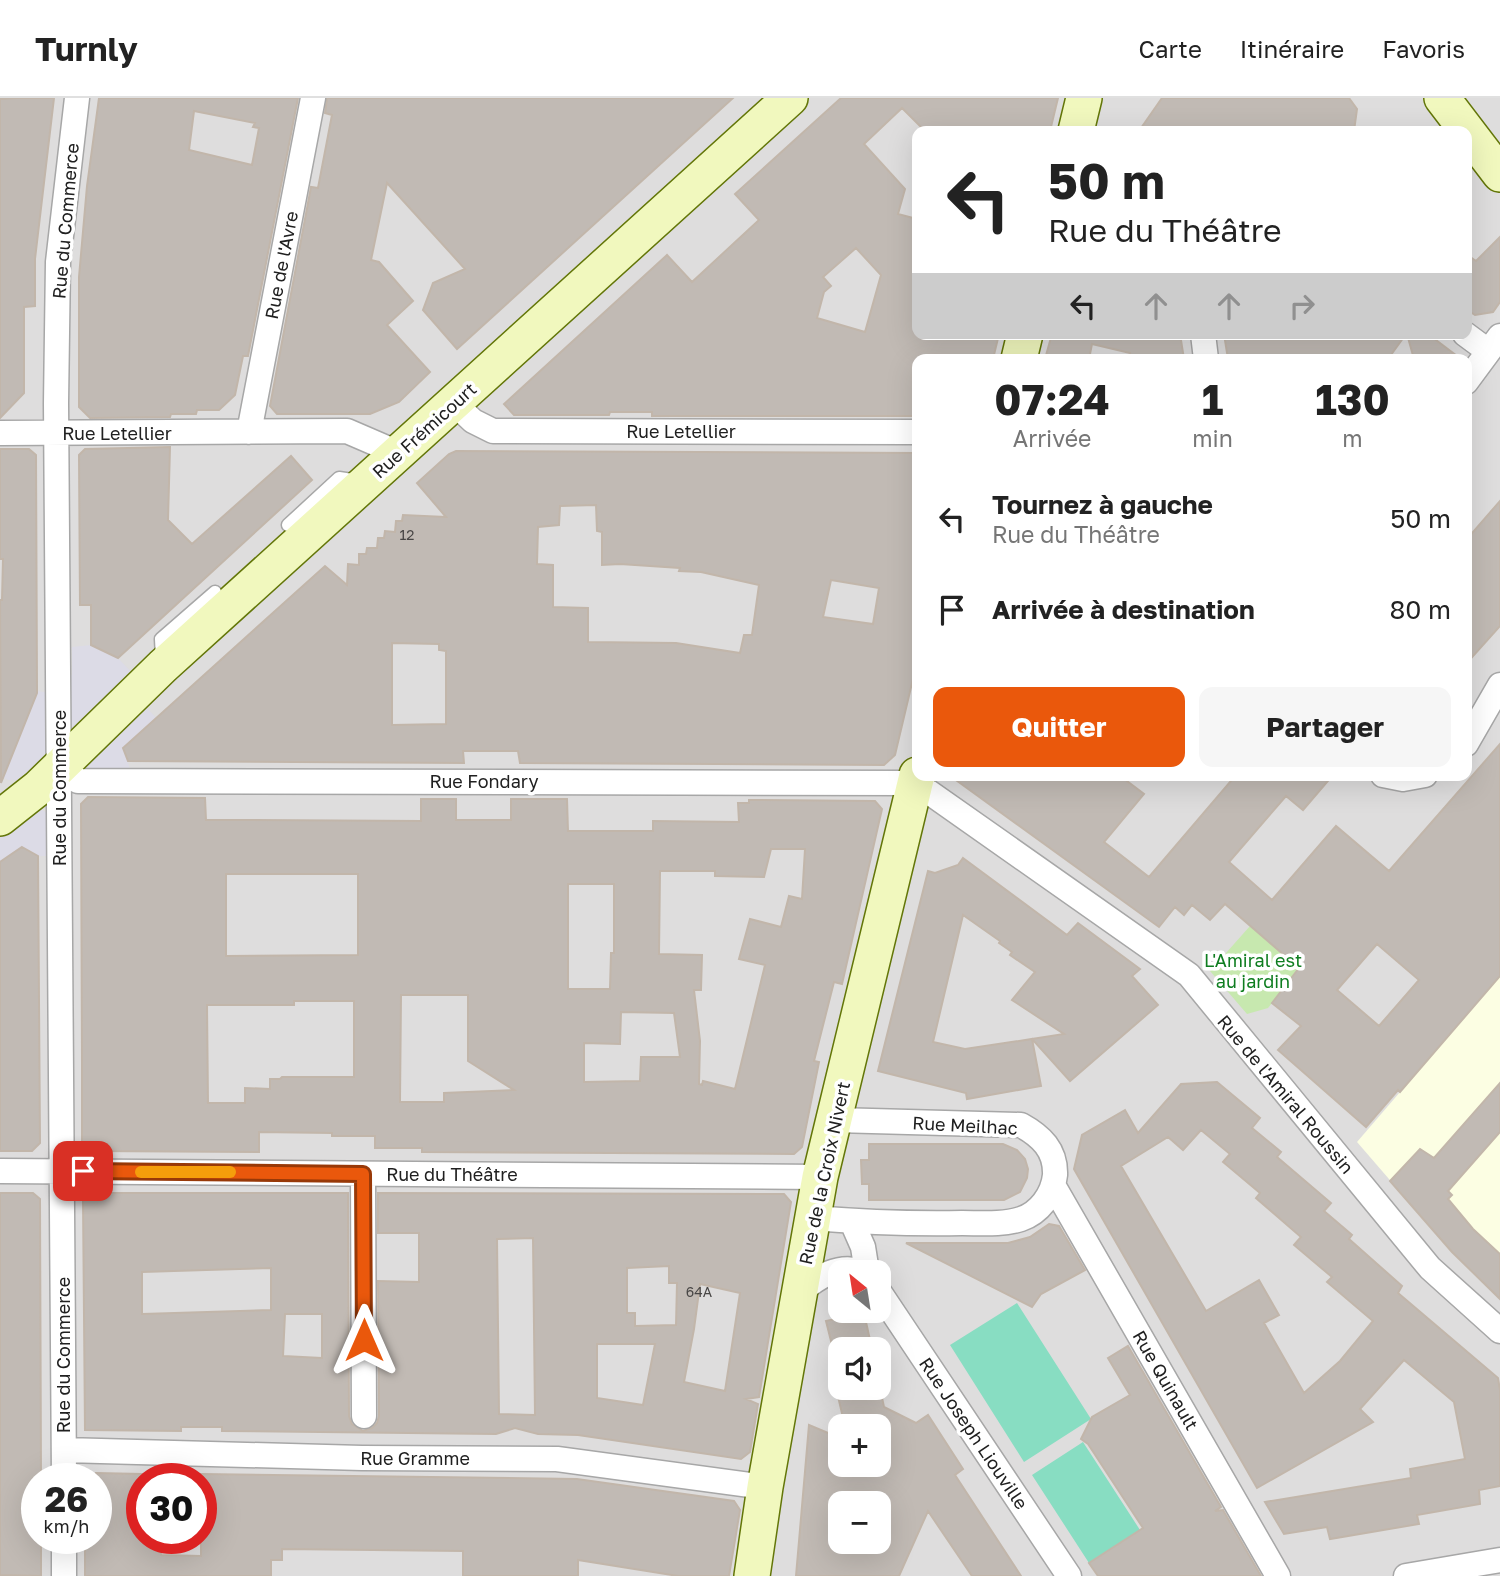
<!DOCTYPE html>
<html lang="fr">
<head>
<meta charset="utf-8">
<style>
  body { margin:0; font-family:"Golos Text",sans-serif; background:#f6f6f6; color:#222; height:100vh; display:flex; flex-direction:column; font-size:26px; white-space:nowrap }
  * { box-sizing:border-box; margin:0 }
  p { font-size:23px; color:#767676 }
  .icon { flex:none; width:38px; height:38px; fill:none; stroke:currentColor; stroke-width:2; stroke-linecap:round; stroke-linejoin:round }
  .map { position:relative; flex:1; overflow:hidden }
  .side { position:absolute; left:912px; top:256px; width:560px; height:427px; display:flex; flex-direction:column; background:#fff; border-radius:14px; box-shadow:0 7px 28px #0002 }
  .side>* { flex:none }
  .hud { position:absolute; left:912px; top:28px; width:560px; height:214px; border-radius:14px; box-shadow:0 7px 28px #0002; background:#fff; color:#222; overflow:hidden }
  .needle { width:46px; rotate:330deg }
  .buttons { position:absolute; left:828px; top:1162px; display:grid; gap:14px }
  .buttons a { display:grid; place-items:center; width:63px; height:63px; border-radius:14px; background:#fff; box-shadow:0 7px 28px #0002; font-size:35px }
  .speed { position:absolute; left:21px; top:1365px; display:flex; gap:14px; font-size:35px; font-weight:700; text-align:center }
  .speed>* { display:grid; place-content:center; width:91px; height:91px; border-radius:50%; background:#fff; box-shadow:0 7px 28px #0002; line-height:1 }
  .speed small { font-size:18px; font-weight:400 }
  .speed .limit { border:10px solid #d22; background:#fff; color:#111 }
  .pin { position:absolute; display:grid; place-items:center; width:60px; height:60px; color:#fff; margin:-30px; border-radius:14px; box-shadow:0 4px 10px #0006 }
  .me { position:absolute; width:77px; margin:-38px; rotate:0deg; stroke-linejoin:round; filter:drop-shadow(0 0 5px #0008) }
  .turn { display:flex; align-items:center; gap:24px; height:147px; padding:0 21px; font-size:32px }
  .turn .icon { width:91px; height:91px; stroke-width:2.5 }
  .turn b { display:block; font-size:49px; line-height:60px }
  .lanes { display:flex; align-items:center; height:66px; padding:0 21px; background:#0003; justify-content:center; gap:35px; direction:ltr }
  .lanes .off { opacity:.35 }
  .eta { display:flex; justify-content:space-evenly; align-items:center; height:119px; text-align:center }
  .eta b { font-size:42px; font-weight:700; line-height:49px }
  .primary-button { display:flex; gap:14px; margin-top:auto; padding:14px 21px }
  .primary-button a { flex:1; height:80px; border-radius:14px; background:#ea580c; color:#fff; font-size:28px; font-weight:700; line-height:80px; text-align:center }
  .primary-button a+a { background:#f6f6f6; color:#222 }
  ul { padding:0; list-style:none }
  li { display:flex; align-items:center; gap:21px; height:91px; padding:0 21px }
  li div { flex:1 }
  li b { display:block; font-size:26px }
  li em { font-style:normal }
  header { display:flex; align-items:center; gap:42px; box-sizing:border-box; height:98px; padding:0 35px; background:#fff; border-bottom:2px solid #e0e0e0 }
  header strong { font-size:33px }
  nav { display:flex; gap:38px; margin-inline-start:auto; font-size:24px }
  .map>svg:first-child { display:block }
  .residential { fill:#dedddd; fill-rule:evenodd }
  .education { fill:#fcfee3 }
  .grass { fill:#c7e8af }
  .pitch { fill:#88ddc2 }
  .plaza { fill:#dcdbe6 }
  .building { fill:#c1bab4; stroke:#c2b6aa; stroke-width:2; fill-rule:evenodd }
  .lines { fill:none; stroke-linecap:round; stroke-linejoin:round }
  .lane-casing { stroke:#a7a7a7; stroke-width:15 }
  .street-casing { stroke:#a7a7a7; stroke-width:27 }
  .secondary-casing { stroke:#637608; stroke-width:38 }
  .lane { stroke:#fff; stroke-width:12 }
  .street { stroke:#fff; stroke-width:24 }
  .secondary { stroke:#f1f8be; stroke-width:35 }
  .route-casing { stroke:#983908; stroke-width:18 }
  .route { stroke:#ea580c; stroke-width:12 }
  .slow { stroke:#f59e0b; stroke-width:12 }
  .labels { text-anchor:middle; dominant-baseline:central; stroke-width:7; stroke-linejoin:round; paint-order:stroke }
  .number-label { font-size:14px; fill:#484645 }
  .street-label { font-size:18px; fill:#202020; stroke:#fff }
  .park-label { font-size:18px; fill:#0f7d20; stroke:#fff }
</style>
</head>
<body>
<header>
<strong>Turnly</strong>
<nav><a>Carte</a><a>Itinéraire</a><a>Favoris</a></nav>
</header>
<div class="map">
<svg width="1500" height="1478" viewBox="0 0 1500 1478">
  <rect width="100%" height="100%" fill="#f0eee7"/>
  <path class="residential" d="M 0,0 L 1500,0 L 1500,1478 L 0,1478 ZM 917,33 L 1466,33 L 1466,236 L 917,236 ZM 917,261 L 1466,261 L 1466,677 L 917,677 ZM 840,1174 L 878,1174 L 878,1213 L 840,1213 ZM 840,1251 L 878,1251 L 878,1290 L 840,1290 ZM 840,1328 L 878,1328 L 878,1367 L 840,1367 ZM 37,1381 L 96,1381 L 96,1440 L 37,1440 ZM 142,1381 L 201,1381 L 201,1440 L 142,1440 ZM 840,1405 L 878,1405 L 878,1444 L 840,1444 Z"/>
  <path class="education" d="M 1500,878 L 1500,1201 L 1452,1154 L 1357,1044 Z"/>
  <path class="grass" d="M 1250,828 L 1279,853 L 1310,857 L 1268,910 L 1247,916 L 1210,873 Z"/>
  <path class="pitch" d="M 1017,1205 L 1091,1321 L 1024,1364 L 950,1247 Z
    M 1083,1344 L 1140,1432 L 1089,1465 L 1032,1377 Z"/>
  <path class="plaza" d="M 91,547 L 118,560 L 134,577 L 73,631 L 68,628 L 66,581 L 72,577 L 72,549 Z
    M 37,593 L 52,595 L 48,654 L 23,678 L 17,682 L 8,682 L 0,678 L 0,663 L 13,654 Z
    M 140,608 L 147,610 L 157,621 L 123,650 L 130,671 L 101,671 L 81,677 L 77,664 Z
    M 42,712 L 49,716 L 54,758 L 38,758 L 22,749 L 0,764 L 0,736 L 34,713 Z"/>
  <path class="building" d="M 16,0 L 54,0 L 35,161 L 35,208 L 24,209 L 24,295 L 0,320 L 0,1 Z
    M 99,0 L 298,0 L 248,258 L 243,258 L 235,297 L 219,312 L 197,312 L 196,316 L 171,316 L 170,319 L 90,320 L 79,309 L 79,179 L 87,88 ZM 194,13 L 255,25 L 253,29 L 259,30 L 252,67 L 189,52 Z
    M 327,0 L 733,0 L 457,251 L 423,212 L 433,185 L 465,171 L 387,85 L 371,162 L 379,164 L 413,203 L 387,227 L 430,274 L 399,304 L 370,316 L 277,316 L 270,308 L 311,89 L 318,90 L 332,17 L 325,15 Z
    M 841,0 L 1058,0 L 1050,33 L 925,33 L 902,10 L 864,46 L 905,91 L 898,116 L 917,121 L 917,236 L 999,236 L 993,261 L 917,261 L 917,318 L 652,318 L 652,314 L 610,314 L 609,317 L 514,317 L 504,306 L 667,157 L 692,184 L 759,122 L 735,96 ZM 856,150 L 881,177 L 865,234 L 817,220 L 824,194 L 831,188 L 823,179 Z
    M 1162,0 L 1349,0 L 1357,11 L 1354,33 L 1139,33 Z
    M 1500,139 L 1500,204 L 1493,214 L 1475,217 L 1466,211 L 1466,156 L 1476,163 Z
    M 1052,236 L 1180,236 L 1184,261 L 1128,261 L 1130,255 L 1092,246 L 1089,261 L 1045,261 Z
    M 1224,236 L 1406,236 L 1388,261 L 1228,261 Z
    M 1407,236 L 1428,236 L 1461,261 L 1414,261 Z
    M 170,349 L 168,422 L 192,446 L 291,358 L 312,382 L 118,560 L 91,547 L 91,507 L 80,507 L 79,357 L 85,351 Z
    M 0,351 L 29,351 L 36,357 L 37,589 L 37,595 L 1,685 L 0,502 L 2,502 L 3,461 L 0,461 Z
    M 456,353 L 917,355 L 917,564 L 895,657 L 884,667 L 520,665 L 518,653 L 463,653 L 464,665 L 128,663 L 123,650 L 325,468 L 347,487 L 348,466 L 359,467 L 359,456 L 366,456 L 367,450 L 377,450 L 378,440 L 384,440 L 385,433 L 395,434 L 396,423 L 402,423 L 403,417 L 446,419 L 417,385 L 449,356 ZM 596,407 L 597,433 L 602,434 L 602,467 L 620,466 L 680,470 L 679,473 L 701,474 L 759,487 L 752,537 L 744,537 L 740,555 L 676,545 L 588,544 L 588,510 L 553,509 L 553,467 L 537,466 L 538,429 L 559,427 L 560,408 ZM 831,482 L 879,490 L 873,526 L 823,519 ZM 392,545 L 439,546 L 439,552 L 446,553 L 446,626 L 392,627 Z
    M 1500,403 L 1500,528 L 1466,566 L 1466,442 Z
    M 1500,646 L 1500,878 L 1400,994 L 1398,992 L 1366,1029 L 1278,952 L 1301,928 L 1272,905 L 1299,870 L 1225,806 L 1210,822 L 1192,807 L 1184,817 L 1175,809 L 1159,829 L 949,677 L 1119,677 L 1144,696 L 1104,744 L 1149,779 L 1236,677 L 1333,677 L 1303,712 L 1286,698 L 1229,764 L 1272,802 L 1336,728 L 1389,773 ZM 1377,846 L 1419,882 L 1379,928 L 1337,892 Z
    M 88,699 L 205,700 L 206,722 L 254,722 L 421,723 L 421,701 L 456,701 L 456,722 L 511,722 L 511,701 L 567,701 L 568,733 L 653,733 L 653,723 L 739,724 L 738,705 L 749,705 L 749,702 L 875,703 L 882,711 L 842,886 L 834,884 L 814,963 L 819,964 L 802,1049 L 794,1056 L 422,1054 L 422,1050 L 375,1050 L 375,1038 L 332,1038 L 332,1035 L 259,1034 L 259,1054 L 90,1053 L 82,1046 L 82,964 L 81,706 ZM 771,751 L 805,751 L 802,801 L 789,798 L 781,829 L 750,821 L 739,861 L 765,867 L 735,991 L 703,983 L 702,987 L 699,986 L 700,943 L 694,892 L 701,892 L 702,857 L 659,856 L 660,773 L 715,773 L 715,778 L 764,779 ZM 226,776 L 358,776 L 358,857 L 226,858 ZM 568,786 L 614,786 L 614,855 L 611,855 L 610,891 L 568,891 ZM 401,897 L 468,897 L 468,963 L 514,992 L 444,995 L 444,1004 L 400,1004 ZM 294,903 L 354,903 L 354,979 L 282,979 L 280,981 L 270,981 L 270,991 L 245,990 L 245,1005 L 208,1005 L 207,907 L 294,907 ZM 621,914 L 674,915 L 680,959 L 641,959 L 640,983 L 584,984 L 584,945 L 620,946 Z
    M 22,749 L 38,758 L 40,1045 L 32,1053 L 0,1053 L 0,764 Z
    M 963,760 L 1067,837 L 1078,825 L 1140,871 L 1132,878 L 1158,907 L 1070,983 L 1032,941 L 1064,936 L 1012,902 L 1035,874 L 1010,857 L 1012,854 L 999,845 L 1000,843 L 963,817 L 933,944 L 965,951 L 1032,941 L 1041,988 L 967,1001 L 966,995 L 878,973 L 928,773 L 935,775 L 958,767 Z
    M 1217,984 L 1260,1020 L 1252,1030 L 1281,1054 L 1277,1059 L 1331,1105 L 1324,1113 L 1352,1137 L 1349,1141 L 1402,1188 L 1398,1195 L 1498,1280 L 1500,1292 L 1500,1388 L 1479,1392 L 1480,1406 L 1417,1417 L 1419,1426 L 1330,1441 L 1327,1429 L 1284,1436 L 1265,1404 L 1411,1380 L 1410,1371 L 1465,1361 L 1454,1304 L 1404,1262 L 1360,1311 L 1373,1324 L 1257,1390 L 1074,1071 L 1082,1037 L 1125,1012 L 1138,1035 L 1181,986 ZM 1201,1032 L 1230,1056 L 1223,1064 L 1260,1095 L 1256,1100 L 1301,1139 L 1294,1147 L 1332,1179 L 1327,1184 L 1373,1223 L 1340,1263 L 1304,1295 L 1264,1225 L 1279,1217 L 1259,1182 L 1206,1213 L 1121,1068 L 1168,1039 L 1183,1052 Z
    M 1500,985 L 1500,1034 L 1448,1093 L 1452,1097 L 1448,1101 L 1473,1131 L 1500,1156 L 1500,1201 L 1452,1154 L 1390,1083 L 1420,1051 L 1434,1060 Z
    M 869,1046 L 1003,1046 L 1017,1052 L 1025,1061 L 1028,1071 L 1027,1080 L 1020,1094 L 1004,1102 L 869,1102 L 869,1086 L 862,1086 L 861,1062 L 869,1062 Z
    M 0,1095 L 33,1095 L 40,1101 L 41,1381 L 37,1381 L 37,1440 L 41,1440 L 41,1478 L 0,1477 Z
    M 90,1095 L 348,1095 L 349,1318 L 352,1326 L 363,1333 L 372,1330 L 377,1325 L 379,1318 L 378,1183 L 419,1184 L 419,1135 L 378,1135 L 378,1095 L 784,1096 L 791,1104 L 759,1299 L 746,1301 L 758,1306 L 750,1354 L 741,1361 L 578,1337 L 538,1336 L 515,1330 L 496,1336 L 222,1333 L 222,1329 L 181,1329 L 181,1333 L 85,1332 L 83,1102 ZM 533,1140 L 535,1317 L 499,1316 L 497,1141 ZM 669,1168 L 669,1185 L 677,1185 L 676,1227 L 635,1228 L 635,1215 L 627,1215 L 627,1170 ZM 271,1170 L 271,1212 L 142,1216 L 142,1174 ZM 700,1186 L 740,1195 L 725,1293 L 684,1284 L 694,1231 ZM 285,1216 L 322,1216 L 322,1260 L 283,1258 ZM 597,1246 L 655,1246 L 643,1307 L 597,1300 Z
    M 1049,1126 L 1059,1128 L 1085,1172 L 1041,1196 L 1032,1209 L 906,1145 L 1008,1145 L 1030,1139 Z
    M 864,1215 L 872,1251 L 833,1251 L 826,1223 Z
    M 1128,1248 L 1221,1409 L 1215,1413 L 1223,1412 L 1261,1478 L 1098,1478 L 1089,1465 L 1143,1430 L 1088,1346 L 1081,1341 L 1092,1319 L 1130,1297 L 1108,1260 Z
    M 836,1290 L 880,1290 L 884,1309 L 916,1325 L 928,1317 L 963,1371 L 955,1377 L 1021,1478 L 972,1478 L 928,1413 L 899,1478 L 796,1478 L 809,1327 L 840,1340 L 840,1367 L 878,1367 L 878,1328 L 845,1328 ZM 840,1405 L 878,1405 L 878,1444 L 840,1444 Z
    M 96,1375 L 142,1376 L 142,1440 L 154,1440 L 154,1449 L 160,1450 L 161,1457 L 201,1458 L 201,1376 L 577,1381 L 734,1403 L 740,1412 L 729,1478 L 678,1478 L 578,1462 L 578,1478 L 463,1478 L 463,1453 L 282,1451 L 282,1462 L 271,1462 L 271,1478 L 85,1478 L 85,1440 L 96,1440 Z"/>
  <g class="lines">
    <defs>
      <path id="lane" d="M 288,427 L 339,380 L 359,383
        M 162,560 L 161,541 L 215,494"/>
      <path id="street" d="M 1203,236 L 1206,261
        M 1465,236 L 1488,253
        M 1466,284 L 1500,238
        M 455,306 L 473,323 L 493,333 L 917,334
        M 249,334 L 313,0
        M 0,335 L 347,333 L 398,355
        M 1466,646 L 1500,587
        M 60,666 L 78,683 L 916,685 L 1189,877 L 1430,1170 L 1500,1233
        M 1383,677 L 1403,681 L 1425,677
        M 0,1073 L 820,1079
        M 363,1076 L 364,1318
        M 1053,1087 L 1278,1478
        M 812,1120 C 862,1124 911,1126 962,1125 C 981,1125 1002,1127 1021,1121 C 1039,1115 1053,1097 1055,1077 C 1056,1052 1041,1038 1021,1027 L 835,1022
        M 852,1124 L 863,1149 L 867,1174
        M 878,1192 L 1069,1478
        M 800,1194 C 818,1179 839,1165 863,1174
        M 64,1352 L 362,1360 L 557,1361 L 765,1389
        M 64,1381 L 56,305 L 58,164 L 77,0
        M 64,1440 L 64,1478
        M 1406,1478 L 1500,1462"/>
      <path id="secondary" d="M 1442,0 L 1500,76
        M 1076,33 L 1084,0
        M 1019,261 L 1025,236
        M 0,720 L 38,690 L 163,568 L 790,0
        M 752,1478 L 765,1389 L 820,1079 L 917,677"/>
    </defs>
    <use href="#lane" class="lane-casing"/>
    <use href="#street" class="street-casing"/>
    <use href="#secondary" class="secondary-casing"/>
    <use href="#lane" class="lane"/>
    <use href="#street" class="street"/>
    <use href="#secondary" class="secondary"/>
  </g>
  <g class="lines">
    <defs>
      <path id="route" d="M 83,1073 L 363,1076 L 364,1242"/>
    </defs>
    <use href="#route" class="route-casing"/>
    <use href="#route" class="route"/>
    <path class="slow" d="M 141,1074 L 230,1074"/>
  </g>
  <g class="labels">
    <g class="number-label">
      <text x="407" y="436">12</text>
      <text x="699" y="1193">64A</text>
    </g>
    <g class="street-label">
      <text transform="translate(65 123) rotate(-85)">Rue du Commerce</text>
      <text transform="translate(281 167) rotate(-79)">Rue de l'Avre</text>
      <text transform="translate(424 332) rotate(-42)">Rue Frémicourt</text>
      <text x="681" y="333">Rue Letellier</text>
      <text x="117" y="335">Rue Letellier</text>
      <text x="484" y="683">Rue Fondary</text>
      <text transform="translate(59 690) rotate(-90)">Rue du Commerce</text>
      <text transform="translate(1286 996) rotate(50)">Rue de l'Amiral Roussin</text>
      <text transform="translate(965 1027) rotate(3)">Rue Meilhac</text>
      <text transform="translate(824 1075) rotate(-78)">Rue de la Croix Nivert</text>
      <text x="452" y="1076">Rue du Théâtre</text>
      <text transform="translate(63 1257) rotate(-90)">Rue du Commerce</text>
      <text transform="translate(1166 1282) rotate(60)">Rue Quinault</text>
      <text transform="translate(974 1335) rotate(56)">Rue Joseph Liouville</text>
      <text x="415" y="1360">Rue Gramme</text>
    </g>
    <g class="park-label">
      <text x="1253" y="862">L'Amiral est<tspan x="1253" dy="21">au jardin</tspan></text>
    </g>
  </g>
</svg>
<div class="buttons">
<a><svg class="needle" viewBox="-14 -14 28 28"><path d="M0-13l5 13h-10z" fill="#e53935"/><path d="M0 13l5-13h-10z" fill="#767676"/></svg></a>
<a><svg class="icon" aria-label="sound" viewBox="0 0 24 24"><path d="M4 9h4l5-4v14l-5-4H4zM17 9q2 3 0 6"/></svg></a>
<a>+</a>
<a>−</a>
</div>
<div class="speed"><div>26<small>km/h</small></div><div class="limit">30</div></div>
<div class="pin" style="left:83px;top:1073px;background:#d93025"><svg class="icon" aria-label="arrive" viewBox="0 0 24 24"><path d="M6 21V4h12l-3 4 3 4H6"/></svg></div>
<svg class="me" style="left:364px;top:1242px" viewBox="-20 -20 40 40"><path d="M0-17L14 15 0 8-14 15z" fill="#ea580c" stroke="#fff" stroke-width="4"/></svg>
<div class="hud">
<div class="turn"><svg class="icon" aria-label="left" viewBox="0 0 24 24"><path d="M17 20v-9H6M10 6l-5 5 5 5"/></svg><div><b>50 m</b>Rue du Théâtre</div></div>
<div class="lanes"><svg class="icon" aria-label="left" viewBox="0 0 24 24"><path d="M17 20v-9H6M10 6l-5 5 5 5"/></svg><svg class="icon off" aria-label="ahead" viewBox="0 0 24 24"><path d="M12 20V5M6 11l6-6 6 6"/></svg><svg class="icon off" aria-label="ahead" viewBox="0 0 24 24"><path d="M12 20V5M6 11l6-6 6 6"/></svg><svg class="icon off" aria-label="right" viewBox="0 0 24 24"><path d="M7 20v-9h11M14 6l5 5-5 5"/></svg></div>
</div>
<section class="side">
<div class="eta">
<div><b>07:24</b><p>Arrivée</p></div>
<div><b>1</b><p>min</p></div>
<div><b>130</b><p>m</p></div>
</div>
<ul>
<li><svg class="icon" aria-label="left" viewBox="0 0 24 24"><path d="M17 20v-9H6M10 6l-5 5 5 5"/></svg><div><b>Tournez à gauche</b><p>Rue du Théâtre</p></div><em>50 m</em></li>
<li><svg class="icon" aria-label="arrive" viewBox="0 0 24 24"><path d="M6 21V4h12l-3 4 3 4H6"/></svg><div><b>Arrivée à destination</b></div><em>80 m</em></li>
</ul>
<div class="primary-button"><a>Quitter</a><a>Partager</a></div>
</section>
</div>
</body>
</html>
